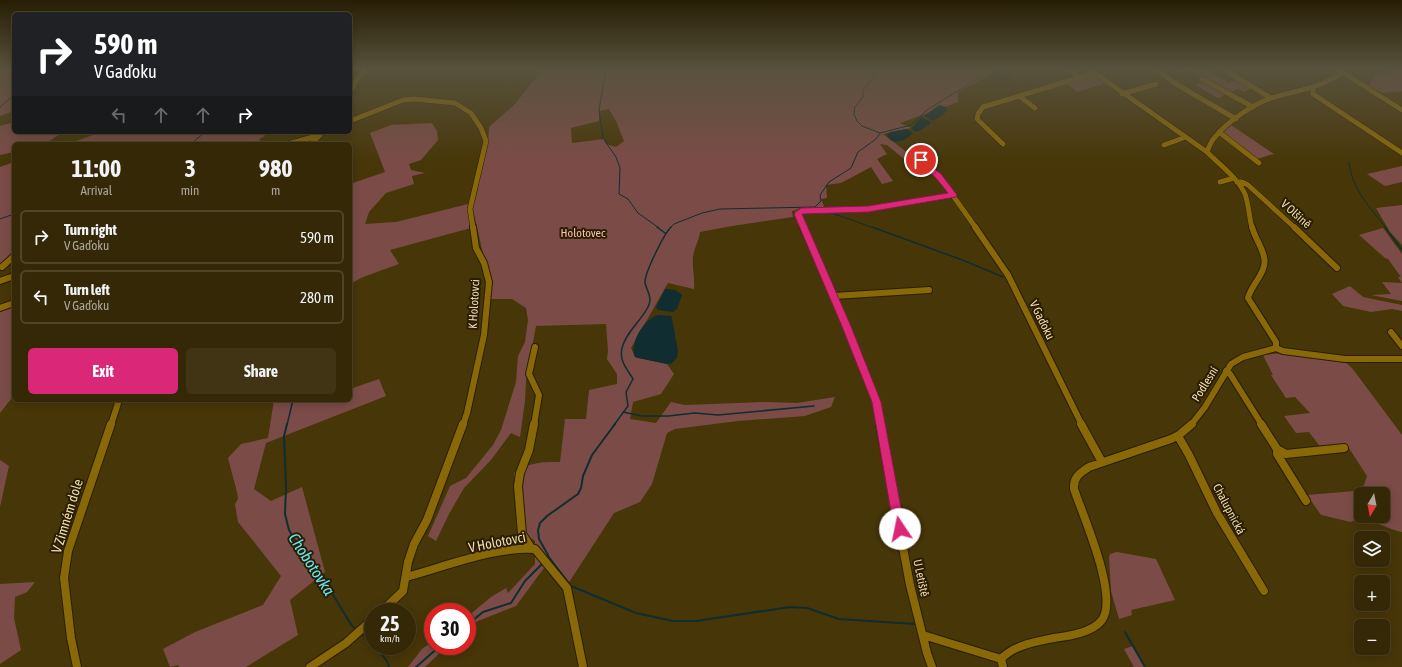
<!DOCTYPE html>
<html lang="en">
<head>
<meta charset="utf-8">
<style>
  body { margin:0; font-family:"Asap Condensed",sans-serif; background:#403414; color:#f1f3f6; height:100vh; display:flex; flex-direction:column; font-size:15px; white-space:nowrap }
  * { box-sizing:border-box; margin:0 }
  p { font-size:13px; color:#aaa69b }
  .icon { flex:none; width:22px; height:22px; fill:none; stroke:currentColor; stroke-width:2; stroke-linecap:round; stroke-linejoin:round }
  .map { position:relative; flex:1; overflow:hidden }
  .side { position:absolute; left:12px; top:142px; width:340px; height:260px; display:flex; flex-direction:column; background:#352806; border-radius:6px; box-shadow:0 2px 10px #0003,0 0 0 1px #4f4428 }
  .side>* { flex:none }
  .top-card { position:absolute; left:12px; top:12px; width:340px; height:122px; border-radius:6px; box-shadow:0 2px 10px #0003,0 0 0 1px #4f4428; background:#202124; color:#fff; overflow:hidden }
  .needle { width:26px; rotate:190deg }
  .controls { position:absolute; left:1354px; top:487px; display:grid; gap:8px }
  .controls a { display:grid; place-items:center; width:36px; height:36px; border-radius:6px; background:#352806; box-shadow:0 2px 10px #0003,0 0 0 1px #4f4428; font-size:20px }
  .speed { position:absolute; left:364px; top:603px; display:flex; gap:8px; font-size:20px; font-weight:700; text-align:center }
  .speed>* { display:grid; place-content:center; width:52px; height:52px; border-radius:50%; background:#352806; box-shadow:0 2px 10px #0003,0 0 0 1px #4f4428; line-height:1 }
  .speed small { font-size:10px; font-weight:400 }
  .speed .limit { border:6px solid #d22; background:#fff; color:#111 }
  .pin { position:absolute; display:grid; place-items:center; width:34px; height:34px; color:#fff; margin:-17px; border:2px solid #fff; border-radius:50%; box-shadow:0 1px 4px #0007 }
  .me { position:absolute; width:44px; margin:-22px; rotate:349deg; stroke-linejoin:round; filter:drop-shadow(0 0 3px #0008) }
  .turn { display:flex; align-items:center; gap:14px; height:84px; padding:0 16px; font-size:18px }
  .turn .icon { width:52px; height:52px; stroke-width:2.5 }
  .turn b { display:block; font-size:28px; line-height:34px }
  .lanes { display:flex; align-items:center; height:38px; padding:0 16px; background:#0003; justify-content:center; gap:20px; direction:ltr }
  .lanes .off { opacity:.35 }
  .eta { display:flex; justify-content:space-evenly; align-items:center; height:68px; text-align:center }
  .eta b { font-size:24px; font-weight:700; line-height:28px }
  .action { display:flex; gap:8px; margin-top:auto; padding:8px 16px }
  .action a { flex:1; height:46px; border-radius:6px; background:#db2777; color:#fff; font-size:16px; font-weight:700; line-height:46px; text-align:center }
  .action a+a { background:#403414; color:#f1f3f6 }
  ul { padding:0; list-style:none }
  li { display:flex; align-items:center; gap:12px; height:54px; margin:0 8px 6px; padding:0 8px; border:2px solid #4f4428; border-radius:6px }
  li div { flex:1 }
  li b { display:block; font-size:15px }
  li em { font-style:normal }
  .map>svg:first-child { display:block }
  .green { fill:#7b4c47; fill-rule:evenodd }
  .water { fill:#102d31 }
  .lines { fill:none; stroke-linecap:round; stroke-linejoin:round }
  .stream-far2 { stroke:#102d31; stroke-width:1 }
  .stream-far1 { stroke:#102d31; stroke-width:1.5 }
  .stream { stroke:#102d31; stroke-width:2 }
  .minor-far2-casing { stroke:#291e05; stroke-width:6 }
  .minor-far1-casing { stroke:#291e05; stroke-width:8 }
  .minor-casing { stroke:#291e05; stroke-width:10 }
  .minor-far2 { stroke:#896808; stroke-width:5 }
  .minor-far1 { stroke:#896808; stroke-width:6 }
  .minor { stroke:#896808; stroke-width:8 }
  .route { fill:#db2777; stroke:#8e194d }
  .labels { text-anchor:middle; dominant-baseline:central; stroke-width:4; stroke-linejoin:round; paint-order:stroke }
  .street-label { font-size:12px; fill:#eddbb5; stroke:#2b1d00 }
  .park-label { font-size:12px; fill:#fdc1ba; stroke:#2b1d00 }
  .near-street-label { font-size:14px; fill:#eddbb5; stroke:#2b1d00 }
  .near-water-label { font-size:16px; font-style:italic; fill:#63e8f8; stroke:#2b1d00 }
</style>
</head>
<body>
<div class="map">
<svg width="1402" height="667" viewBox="0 0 1402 667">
  <rect width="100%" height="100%" fill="#473608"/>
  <path class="green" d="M 0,69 L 14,69 L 14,111 L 0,116 Z
    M 543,69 L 997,69 L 988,76 L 958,92 L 958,102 L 900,123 L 911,128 L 883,134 L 925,166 L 916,169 L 887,145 L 880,144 L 887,154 L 877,159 L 893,181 L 882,184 L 871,167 L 841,183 L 826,185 L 827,198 L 821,199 L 824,206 L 822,210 L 808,208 L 792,211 L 793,217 L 732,226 L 700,232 C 699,241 694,248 693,257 C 692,268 695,278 694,289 L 668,283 L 631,348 L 635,357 L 667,364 L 674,374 L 661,394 L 633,402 L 630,419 L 656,423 L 671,402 L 685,405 L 767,402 L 797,403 L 835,397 L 831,407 L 805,416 L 738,421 L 675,429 L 667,433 L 652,484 L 640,502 L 614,513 L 566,587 L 544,568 L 516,606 L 478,621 L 467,630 L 467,617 L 491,597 L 506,588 L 508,593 L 535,564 L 535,541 L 517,528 L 514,473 C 531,462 540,462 560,462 L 565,419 L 586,419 L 589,390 L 617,384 L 617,374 L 607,359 L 608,351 L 606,324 L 536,326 L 526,381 L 525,401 L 520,437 L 511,433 L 491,460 L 464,488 L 449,514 L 436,541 L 428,536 L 450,486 L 466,478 L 493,445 L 501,430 L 516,382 L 518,356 L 525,342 L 528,320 L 526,308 L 512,299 L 489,299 L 490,284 L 471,201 L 488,143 L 489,127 L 514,105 ZM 609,109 L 616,121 L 624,141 L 616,147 L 606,144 L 604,139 L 572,143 L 571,128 L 599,121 L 599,111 Z
    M 1172,69 L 1206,69 L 1229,83 L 1238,79 L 1252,88 L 1244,92 L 1238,89 L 1229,93 L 1190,70 L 1177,73 Z
    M 1387,69 L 1402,69 L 1402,91 L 1382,93 L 1369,86 L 1375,75 L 1391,72 Z
    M 1096,75 L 1106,83 L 1077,92 L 1065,82 Z
    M 1205,81 L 1227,94 L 1218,98 L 1195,85 Z
    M 14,122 L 14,132 L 63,132 L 45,144 L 41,141 L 33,144 L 14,144 L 14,152 L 0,155 L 0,126 Z
    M 432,123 L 437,131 L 438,140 L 421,160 L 409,164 L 411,170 L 425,173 L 412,176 L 414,184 L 386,193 L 369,212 L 365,224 L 396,222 L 468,204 L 471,228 L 390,250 L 399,264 L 363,277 L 350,284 L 350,184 L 385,172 L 370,133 L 391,125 Z
    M 1231,125 L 1274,154 L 1257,159 L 1223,132 Z
    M 101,132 L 262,132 L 265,136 L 259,139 L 263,144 L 68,144 Z
    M 14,162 L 14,251 L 0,264 L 0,167 Z
    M 1402,166 L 1402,182 L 1385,186 L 1367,174 Z
    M 1402,205 L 1402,245 L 1390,232 L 1376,208 Z
    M 1383,228 L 1402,254 L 1402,301 L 1371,295 L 1391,294 L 1382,282 L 1402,283 L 1398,277 L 1401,277 L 1388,259 L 1385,258 L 1359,235 Z
    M 1350,286 L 1363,297 L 1402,305 L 1402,311 L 1392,309 L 1371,312 L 1343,306 L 1332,294 Z
    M 14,306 L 14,388 L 11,399 L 0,413 L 0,311 Z
    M 1285,353 L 1344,361 L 1352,368 L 1402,435 L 1402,532 C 1389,530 1363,514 1351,522 L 1321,515 L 1307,495 L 1355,491 L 1364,485 L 1367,476 L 1347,445 L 1322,449 L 1309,432 L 1296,433 L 1284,416 L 1310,413 L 1295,397 L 1286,398 L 1271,375 L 1273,375 L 1263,355 ZM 1361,494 L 1383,494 L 1383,516 L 1361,516 Z
    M 379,379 L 386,396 L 266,443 L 254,489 L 271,501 L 302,487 L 325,572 L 290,600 L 298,635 L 246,667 L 179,667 L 178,665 L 170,667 L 163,649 L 195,632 L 263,605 L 281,576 L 238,522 L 235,504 L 238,499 L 237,492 L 228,458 L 241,444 L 268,438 L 274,400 L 350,400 L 350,389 Z
    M 0,460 L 9,466 L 0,507 Z
    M 1117,552 L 1156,559 L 1175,600 L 1131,610 L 1132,615 L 1119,619 L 1111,591 L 1109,557 L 1110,554 Z
    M 35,582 L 27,592 L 15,597 L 14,618 L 21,650 L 0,664 L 0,584 Z
    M 433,641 L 433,646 L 447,646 L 425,667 L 408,667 L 422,649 Z
    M 1133,646 L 1145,667 L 1134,667 L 1124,649 Z"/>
  <path class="water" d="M 999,69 L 1012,69 L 1010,72 L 1012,76 L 1008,82 L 992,75 Z
    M 939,105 L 946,107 L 947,110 L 944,114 L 933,121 L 924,116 Z
    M 921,117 L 931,122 L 930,124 L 917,132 L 911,129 Z
    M 907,129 L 913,133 C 907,140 892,147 887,135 L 890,132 Z
    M 665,289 L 675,290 L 682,295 L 677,309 L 673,312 L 658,310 L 656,307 Z
    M 658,315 L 671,316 L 672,319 L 678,351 L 677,358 L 671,364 L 667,364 L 638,358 L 635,357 C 629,343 644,319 658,315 Z"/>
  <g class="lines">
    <path class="stream-far2" d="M 606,69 L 599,110 L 603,138 L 616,157 L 620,168 L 619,194 L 628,199 L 638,213 L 659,228
      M 873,69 L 875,75 L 863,90 L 863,97 L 855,107 L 854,114 L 857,121 L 862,126 L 880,133
      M 0,107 L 14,95
      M 191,144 L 205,132
      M 1349,162 C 1352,190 1370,207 1386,228
      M 829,212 L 874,228
      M 0,219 L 14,214
      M 670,228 L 674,224 L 702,213 L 720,209 L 815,207 L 821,201 L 820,195 L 829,182 L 851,168 L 858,152 L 876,139 L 880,133 L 911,125 L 927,110 L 993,69"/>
    <path class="stream-far1" d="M 657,227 L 665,233
      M 872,227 L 965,261 L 1003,277
      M 1385,227 L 1402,250
      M 623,412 L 642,416 L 668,416 L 695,413 L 718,415 L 814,406
      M 287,425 L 293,400
      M 614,425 L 628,406 L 626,392 L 633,379 C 627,369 619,361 622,348 C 626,332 641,321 648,307 C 653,298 647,291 645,283 C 644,274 664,234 671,227"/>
    <path class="stream" d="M 287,424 L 284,436 L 286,487 L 285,514 L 289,530 L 302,553 L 318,570 L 352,626 L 356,629
      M 548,556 L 571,586 L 636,613 L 673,621 L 696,621 L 790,607 L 807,608 L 839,619 L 915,624
      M 546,558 L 548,555 L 539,539 L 538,530 L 540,523 L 547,516 L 578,494 L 581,488 L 583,476 L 592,455 L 615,424
      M 467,625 L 483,612 L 511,603 L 525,581 L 543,563
      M 1125,632 L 1145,667
      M 361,633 L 373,644
      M 375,646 L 387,661 L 389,667
      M 416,667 L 440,646"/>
    <defs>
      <path id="minor-far2" d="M 1069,69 L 1078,77
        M 1156,69 L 1176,84 L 1236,119
        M 1223,69 L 1271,98
        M 1337,69 L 1402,110
        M 1202,79 L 1253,107
        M 1313,88 L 1313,94 L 1402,153
        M 350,92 L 357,79 L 366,69
        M 1122,94 L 1156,84
        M 1019,96 L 1035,108
        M 350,121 L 403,100 L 415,99 L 455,103 L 471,113 L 481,128 L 486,141 L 470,209 L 473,228
        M 1219,132 L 1259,163
        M 288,144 L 320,135
        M 311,144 L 320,135
        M 1003,144 L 977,119 L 978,114 L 983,107 L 1095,73 L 1207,152
        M 1164,145 L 1186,137
        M 934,154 L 921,160 L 939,176 L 976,228
        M 1220,182 L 1234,178
        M 1237,182 L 1242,182 L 1248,185 L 1295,228
        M 804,228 L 797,213 L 801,211 L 868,209 L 953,195
        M 1252,228 C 1249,217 1249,205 1245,194 C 1237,177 1220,165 1207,152 C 1209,146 1212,140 1216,136 C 1228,121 1256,102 1275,97 C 1298,90 1321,88 1341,73"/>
      <path id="minor-far1" d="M 803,227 L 834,296 L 876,402 L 880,425
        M 975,227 L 1008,275 L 1082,425
        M 1252,227 C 1255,238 1262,247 1264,257 C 1268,271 1251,285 1248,298 L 1276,342 L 1276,348
        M 1294,227 L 1337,268
        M 2,267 L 14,256
        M 0,281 L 14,276
        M 834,296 L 929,290
        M 0,308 L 14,303
        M 1391,332 L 1402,346
        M 1276,348 L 1283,351 L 1345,359 L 1402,359
        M 1226,371 L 1230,374 L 1262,425
        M 111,425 L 119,400
        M 463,425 L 467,413 L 484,335 L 489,282 L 484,263 L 476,248 L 473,227
        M 534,425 L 539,395 L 529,374 L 535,347
        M 1191,425 L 1205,407 L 1231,364 L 1243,357 L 1276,348"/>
      <path id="minor" d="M 880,424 L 910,585 L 927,653 L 932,667
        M 1081,424 L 1102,462
        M 1261,424 L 1277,449 L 1286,454 L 1344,448
        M 1178,436 L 1189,455 L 1217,513 L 1264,591
        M 1277,449 L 1277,454 L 1306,501
        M 531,548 L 522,534 L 518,486 L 520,473 L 529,450 L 534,424
        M 406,577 C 444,567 496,546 535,549 L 567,588 L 583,667
        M 381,612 L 403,591 L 408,562 L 414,544 L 427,520 L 463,424
        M 923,635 L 1001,659
        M 77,667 L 71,638 L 64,578 L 68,551 L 111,424
        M 310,667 L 346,643 L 373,619
        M 1003,667 L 1001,659 C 1014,645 1035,642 1054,638 C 1068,636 1092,633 1102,620 C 1119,596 1083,516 1074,489 C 1073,477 1080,473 1089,467 L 1171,439 L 1179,435 L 1192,424"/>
    </defs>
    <use href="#minor-far2" class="minor-far2-casing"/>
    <use href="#minor-far1" class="minor-far1-casing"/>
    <use href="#minor" class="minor-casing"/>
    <use href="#minor-far2" class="minor-far2"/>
    <use href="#minor-far1" class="minor-far1"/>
    <use href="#minor" class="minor"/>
  </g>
  <linearGradient id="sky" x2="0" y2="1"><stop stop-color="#271e04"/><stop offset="0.42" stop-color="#58523d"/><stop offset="1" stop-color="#58523d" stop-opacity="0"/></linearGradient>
  <rect width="1402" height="163" fill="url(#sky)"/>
  <path class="route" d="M 921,158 L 941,174 L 957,195 L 956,197 L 868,212 L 802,214 L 850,324 L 881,402 L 905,529 L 904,532 L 900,534 L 896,532 L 894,529 L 872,402 L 841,324 L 794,214 L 801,208 L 868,206 L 948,193 L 936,178 L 918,162 L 918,159 Z"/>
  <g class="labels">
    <g class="street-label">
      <text transform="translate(1296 214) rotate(42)">V Olšině</text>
      <text transform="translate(474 304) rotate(-87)">K Holotovci</text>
      <text transform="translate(1042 320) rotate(64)">V Gaďoku</text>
      <text transform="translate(1205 384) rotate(-58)">Podlesní</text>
      <text transform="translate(1229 509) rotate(62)">Chalupnická</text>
      <text transform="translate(921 578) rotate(78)">U Letiště</text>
    </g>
    <g class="park-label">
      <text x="583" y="233">Holotovec</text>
    </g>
    <g class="near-street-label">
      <text transform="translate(67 516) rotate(-73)">V Zimném dole</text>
      <text transform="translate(497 542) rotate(-11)">V Holotovci</text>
    </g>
    <g class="near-water-label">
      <text transform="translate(312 564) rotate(57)">Chobotovka</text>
    </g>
  </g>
</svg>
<div class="controls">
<a><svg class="needle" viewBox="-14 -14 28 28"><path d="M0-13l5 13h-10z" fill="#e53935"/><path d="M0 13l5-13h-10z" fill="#aaa69b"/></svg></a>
<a><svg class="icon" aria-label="layers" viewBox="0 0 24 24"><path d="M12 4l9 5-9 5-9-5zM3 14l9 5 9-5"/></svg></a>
<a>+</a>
<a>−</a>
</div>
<div class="speed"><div>25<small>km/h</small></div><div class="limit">30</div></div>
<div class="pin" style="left:921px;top:160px;background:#d93025"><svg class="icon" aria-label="arrive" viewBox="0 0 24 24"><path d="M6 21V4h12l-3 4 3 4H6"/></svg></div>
<svg class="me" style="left:900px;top:529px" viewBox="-20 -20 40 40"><circle r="19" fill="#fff"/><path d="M0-13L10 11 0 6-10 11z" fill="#db2777"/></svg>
<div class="top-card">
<div class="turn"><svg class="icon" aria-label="right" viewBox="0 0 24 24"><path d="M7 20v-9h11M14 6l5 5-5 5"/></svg><div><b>590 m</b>V Gaďoku</div></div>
<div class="lanes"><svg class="icon off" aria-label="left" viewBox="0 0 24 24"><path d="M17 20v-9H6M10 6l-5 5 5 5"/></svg><svg class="icon off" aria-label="ahead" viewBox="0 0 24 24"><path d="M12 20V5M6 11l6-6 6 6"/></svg><svg class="icon off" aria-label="ahead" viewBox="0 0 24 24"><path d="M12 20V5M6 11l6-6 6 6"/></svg><svg class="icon" aria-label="right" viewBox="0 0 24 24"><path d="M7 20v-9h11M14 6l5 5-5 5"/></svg></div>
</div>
<section class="side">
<div class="eta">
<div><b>11:00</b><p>Arrival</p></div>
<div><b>3</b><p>min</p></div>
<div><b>980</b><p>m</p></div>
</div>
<ul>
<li><svg class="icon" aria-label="right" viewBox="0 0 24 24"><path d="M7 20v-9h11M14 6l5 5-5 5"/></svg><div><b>Turn right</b><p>V Gaďoku</p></div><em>590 m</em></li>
<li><svg class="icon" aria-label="left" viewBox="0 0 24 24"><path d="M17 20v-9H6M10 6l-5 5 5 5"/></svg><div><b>Turn left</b><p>V Gaďoku</p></div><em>280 m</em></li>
</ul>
<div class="action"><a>Exit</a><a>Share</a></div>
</section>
</div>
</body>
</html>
